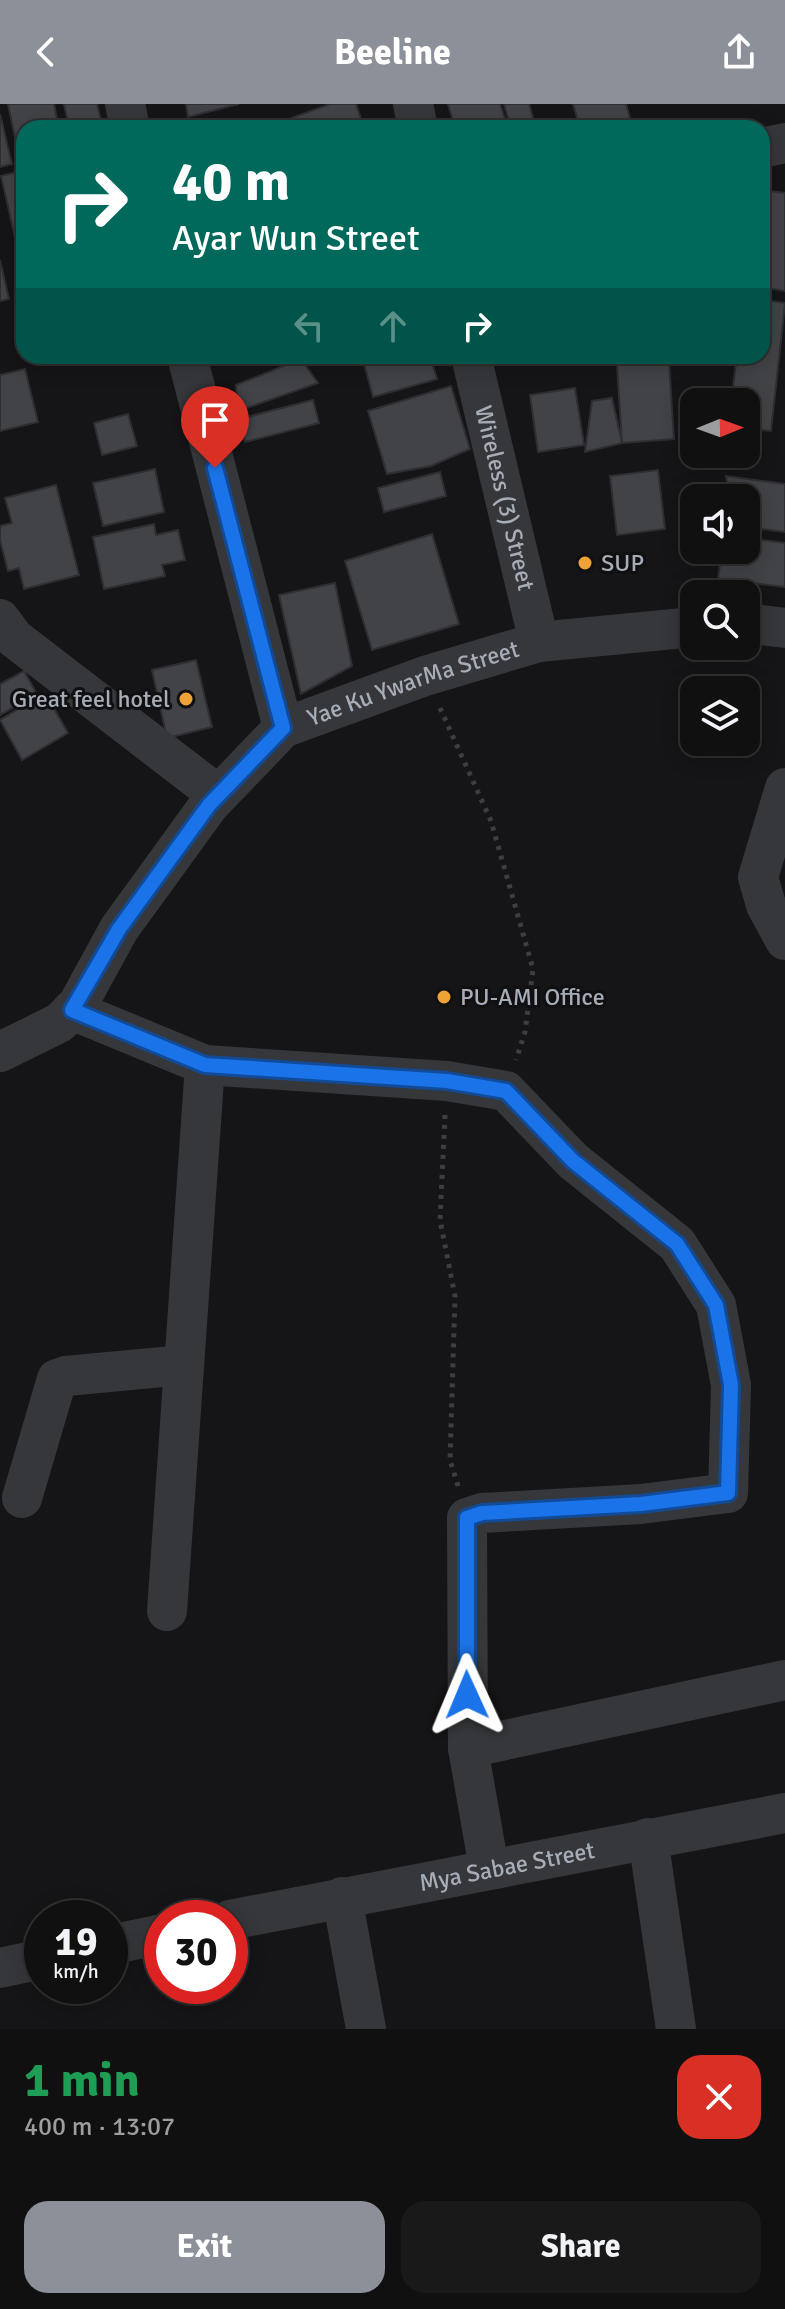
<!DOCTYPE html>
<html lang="en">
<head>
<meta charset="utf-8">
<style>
  body { margin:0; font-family:Signika,sans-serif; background:#19191a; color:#f1f3f6; height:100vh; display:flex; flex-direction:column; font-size:30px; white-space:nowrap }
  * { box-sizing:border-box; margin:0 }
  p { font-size:26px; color:#9c9d9f }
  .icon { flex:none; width:44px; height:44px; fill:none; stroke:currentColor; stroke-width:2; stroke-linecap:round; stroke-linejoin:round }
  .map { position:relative; height:1925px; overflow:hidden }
  .details { display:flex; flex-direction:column; background:#101011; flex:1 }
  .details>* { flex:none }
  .guide { position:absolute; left:16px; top:16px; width:754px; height:244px; border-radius:24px; box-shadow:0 4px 20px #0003,0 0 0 2px #303031; background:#00695c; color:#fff; overflow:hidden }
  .needle { width:52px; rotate:89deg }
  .fabs { position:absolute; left:680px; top:284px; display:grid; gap:16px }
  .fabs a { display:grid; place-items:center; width:80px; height:80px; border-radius:16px; background:#101011; box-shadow:0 4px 20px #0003,0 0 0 2px #303031; font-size:40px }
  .speed { position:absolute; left:24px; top:1796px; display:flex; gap:16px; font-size:40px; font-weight:700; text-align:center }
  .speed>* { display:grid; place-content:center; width:104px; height:104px; border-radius:50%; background:#101011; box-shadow:0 4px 20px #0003,0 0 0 2px #303031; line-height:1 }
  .speed small { font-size:20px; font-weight:400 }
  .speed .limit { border:12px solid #d22; background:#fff; color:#111 }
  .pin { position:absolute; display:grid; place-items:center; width:68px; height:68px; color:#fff; margin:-82px -34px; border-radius:50% 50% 50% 0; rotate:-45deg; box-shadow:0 0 8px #0007 }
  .pin .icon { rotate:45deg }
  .me { position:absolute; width:88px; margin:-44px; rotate:359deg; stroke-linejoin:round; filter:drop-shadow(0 0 6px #0008) }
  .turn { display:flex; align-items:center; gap:28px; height:168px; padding:0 24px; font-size:36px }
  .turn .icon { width:104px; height:104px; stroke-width:2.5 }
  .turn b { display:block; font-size:56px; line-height:68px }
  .lanes { display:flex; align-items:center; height:76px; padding:0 24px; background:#0003; justify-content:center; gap:40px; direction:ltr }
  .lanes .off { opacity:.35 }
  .round { display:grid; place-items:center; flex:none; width:84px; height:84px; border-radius:24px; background:#19191a }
  .head { display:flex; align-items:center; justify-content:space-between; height:136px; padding:0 24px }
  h1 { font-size:48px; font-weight:700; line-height:60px; color:#1e9e55 }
  .cta { display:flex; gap:16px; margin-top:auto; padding:16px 24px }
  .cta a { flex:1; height:92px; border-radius:24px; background:#8c9099; color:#fff; font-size:32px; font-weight:700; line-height:92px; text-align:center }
  .cta a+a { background:#19191a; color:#f1f3f6 }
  header { display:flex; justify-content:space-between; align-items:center; height:104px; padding:0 24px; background:#8c9099; color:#fff; font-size:36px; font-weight:700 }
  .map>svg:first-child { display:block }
  .building { fill:#414347; stroke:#2f2f33; stroke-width:2 }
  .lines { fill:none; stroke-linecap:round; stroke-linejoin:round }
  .path { stroke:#3c3e42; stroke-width:5; stroke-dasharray:4 6; stroke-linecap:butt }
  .minor { stroke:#36373b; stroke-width:40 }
  .route-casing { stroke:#114b97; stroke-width:20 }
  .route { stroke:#1a73e8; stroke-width:14 }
  .poi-dot { fill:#eea336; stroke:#101012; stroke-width:3 }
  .labels { text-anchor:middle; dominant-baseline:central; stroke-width:6; stroke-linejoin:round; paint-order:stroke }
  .street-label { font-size:24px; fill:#a7adb6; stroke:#101012 }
  .poi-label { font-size:24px; fill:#a7adb6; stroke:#101012; text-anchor:start }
</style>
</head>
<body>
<header><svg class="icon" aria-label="back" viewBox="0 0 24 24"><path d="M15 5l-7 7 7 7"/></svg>Beeline<svg class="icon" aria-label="share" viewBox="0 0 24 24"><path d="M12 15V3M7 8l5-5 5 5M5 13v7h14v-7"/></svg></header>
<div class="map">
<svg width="785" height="1925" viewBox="0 0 785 1925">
  <rect width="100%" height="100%" fill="#151517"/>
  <path class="building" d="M 8,0 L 54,0 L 59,24 L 24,24 L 24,47 L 18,48 Z
    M 64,0 L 97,0 L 103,24 L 69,24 Z
    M 186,0 L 239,0 L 188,13 Z
    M 330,0 L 356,0 L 364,24 L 286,24 L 283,17 Z
    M 448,0 L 500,0 L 508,24 L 455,24 Z
    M 504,0 L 529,0 L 536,24 L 511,24 Z
    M 573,0 L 626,0 L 630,14 L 594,24 L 580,24 Z
    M 0,10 L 12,60 L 0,63 Z
    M 24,66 L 24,136 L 16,138 L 1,72 Z
    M 762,86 L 785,89 L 785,187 L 762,183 Z
    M 0,156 L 9,195 L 0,197 Z
    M 762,196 L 785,199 L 771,327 L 746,324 L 746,298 L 731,298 L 737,252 L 762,252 Z
    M 362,252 L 430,252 L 437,275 L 373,293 Z
    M 301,255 L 318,279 L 238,307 L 236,281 Z
    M 669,258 L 674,335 L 622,339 L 617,261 Z
    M 25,265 L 38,318 L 0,327 L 0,271 Z
    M 451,282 L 470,345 L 431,362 L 387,370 L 368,307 Z
    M 575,284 L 584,341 L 538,348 L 530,291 Z
    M 612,294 L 622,339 L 585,348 L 592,297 Z
    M 313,296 L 319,319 L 245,338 L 239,315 Z
    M 128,310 L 137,342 L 102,351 L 94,319 Z
    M 155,365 L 164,408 L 103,422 L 93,379 Z
    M 658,366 L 665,425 L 617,431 L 610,372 Z
    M 440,368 L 446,392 L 384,408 L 378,384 Z
    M 726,372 L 785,380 L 785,428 L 746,423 L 746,394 L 729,394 Z
    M 56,381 L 79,471 L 24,485 L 19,464 L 8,467 L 0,436 L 0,422 L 12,419 L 5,394 Z
    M 154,420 L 156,431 L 178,426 L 185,456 L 162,461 L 165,472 L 104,485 L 93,433 Z
    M 432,430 L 459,520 L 372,546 L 345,457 Z
    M 746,434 L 785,439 L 785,483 L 718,475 L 722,446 L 746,446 Z
    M 335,479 L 352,562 L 301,590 L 279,491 Z
    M 196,556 L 212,623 L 167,634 L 152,566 Z
    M 24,567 L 37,590 L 0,611 L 0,580 Z
    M 45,589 L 68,629 L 22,656 L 0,616 Z"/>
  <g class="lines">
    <path class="path" d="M 440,604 L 491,717 L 533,865 L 525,928 L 516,956
      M 445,1011 L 440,1116 L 455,1192 L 450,1356 L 458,1382"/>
    <g class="minor">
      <path d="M 125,0 L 130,24"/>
      <path d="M 413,0 L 418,24"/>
      <path d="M 762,44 L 785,39"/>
      <path d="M 187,252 L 283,624"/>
      <path id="s1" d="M 471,252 L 539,538"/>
      <path d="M 0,515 L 14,534 L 218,691"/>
      <path d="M 746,519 L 785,524"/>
      <path d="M 785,684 L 758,773 L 766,801 L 785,836"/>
      <path d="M 72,906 L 205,961 L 447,977 L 506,987 L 573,1057 L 677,1140 L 716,1201 L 731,1281 L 728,1389 L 641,1400 L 482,1409 L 467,1414 L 468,1644 L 489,1764"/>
      <path id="s2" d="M 0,948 L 59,919 L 77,902 L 119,825 L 209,701 L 283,624 L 425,572 L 539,538 L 694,523"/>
      <path d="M 22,1394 L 57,1275 L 66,1272 L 184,1261"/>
      <path d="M 167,1507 L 205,961"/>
      <path d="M 468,1644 L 785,1576"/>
      <path d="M 648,1734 L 676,1925"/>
      <path d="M 342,1793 L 366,1925"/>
      <path id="s3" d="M 230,1816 L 785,1709"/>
      <path d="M 110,1841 L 162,1830"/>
      <path d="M 0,1864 L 42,1855"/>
    </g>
  </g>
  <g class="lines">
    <defs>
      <path id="route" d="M 215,364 L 283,624 L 209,701 L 119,825 L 72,906 L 205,961 L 447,977 L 506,987 L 573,1057 L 677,1140 L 716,1201 L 731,1281 L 728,1389 L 641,1400 L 482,1409 L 467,1414 L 467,1591"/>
    </defs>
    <use href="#route" class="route-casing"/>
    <use href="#route" class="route"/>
  </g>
  <g class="poi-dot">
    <circle cx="585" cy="459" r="8"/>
    <circle cx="186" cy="595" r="8"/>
    <circle cx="444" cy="893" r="8"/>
  </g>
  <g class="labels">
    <g class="street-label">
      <text stroke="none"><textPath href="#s1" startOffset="146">Wireless (3) Street</textPath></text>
      <text stroke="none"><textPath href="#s2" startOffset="576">Yae Ku YwarMa Street</textPath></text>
      <text stroke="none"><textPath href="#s3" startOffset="282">Mya Sabae Street</textPath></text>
    </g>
    <g class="poi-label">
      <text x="601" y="459">SUP</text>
      <text x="170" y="595" text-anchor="end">Great feel hotel</text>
      <text x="460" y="893">PU-AMI Office</text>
    </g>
  </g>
</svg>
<div class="fabs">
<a><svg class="needle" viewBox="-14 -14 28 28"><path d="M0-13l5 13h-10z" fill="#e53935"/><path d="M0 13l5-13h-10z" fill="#9c9d9f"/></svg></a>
<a><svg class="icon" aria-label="sound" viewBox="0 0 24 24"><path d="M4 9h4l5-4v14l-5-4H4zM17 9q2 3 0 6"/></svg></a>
<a><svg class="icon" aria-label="search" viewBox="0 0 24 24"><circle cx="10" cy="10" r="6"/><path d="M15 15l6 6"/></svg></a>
<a><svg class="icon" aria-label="layers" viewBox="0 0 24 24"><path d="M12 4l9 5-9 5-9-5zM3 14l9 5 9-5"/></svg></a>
</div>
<div class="speed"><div>19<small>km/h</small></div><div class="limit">30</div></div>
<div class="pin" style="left:215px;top:364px;background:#d93025"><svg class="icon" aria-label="arrive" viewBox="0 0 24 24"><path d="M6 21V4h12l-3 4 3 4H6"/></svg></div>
<svg class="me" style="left:467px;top:1591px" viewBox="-20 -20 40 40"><path d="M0-17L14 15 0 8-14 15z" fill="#1a73e8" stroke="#fff" stroke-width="4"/></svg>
<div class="guide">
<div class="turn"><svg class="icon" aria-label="right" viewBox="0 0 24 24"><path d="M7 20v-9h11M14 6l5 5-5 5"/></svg><div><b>40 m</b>Ayar Wun Street</div></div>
<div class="lanes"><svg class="icon off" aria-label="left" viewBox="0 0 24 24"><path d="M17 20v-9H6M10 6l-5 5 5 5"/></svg><svg class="icon off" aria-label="ahead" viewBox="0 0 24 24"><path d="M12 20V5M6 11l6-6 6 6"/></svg><svg class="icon" aria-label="right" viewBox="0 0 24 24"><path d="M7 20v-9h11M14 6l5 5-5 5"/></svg></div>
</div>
</div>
<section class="details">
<div class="head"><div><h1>1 min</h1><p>400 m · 13:07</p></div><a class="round" style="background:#d93025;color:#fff"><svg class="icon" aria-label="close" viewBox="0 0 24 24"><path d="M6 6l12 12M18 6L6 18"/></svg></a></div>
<div class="cta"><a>Exit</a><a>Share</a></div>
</section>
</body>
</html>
